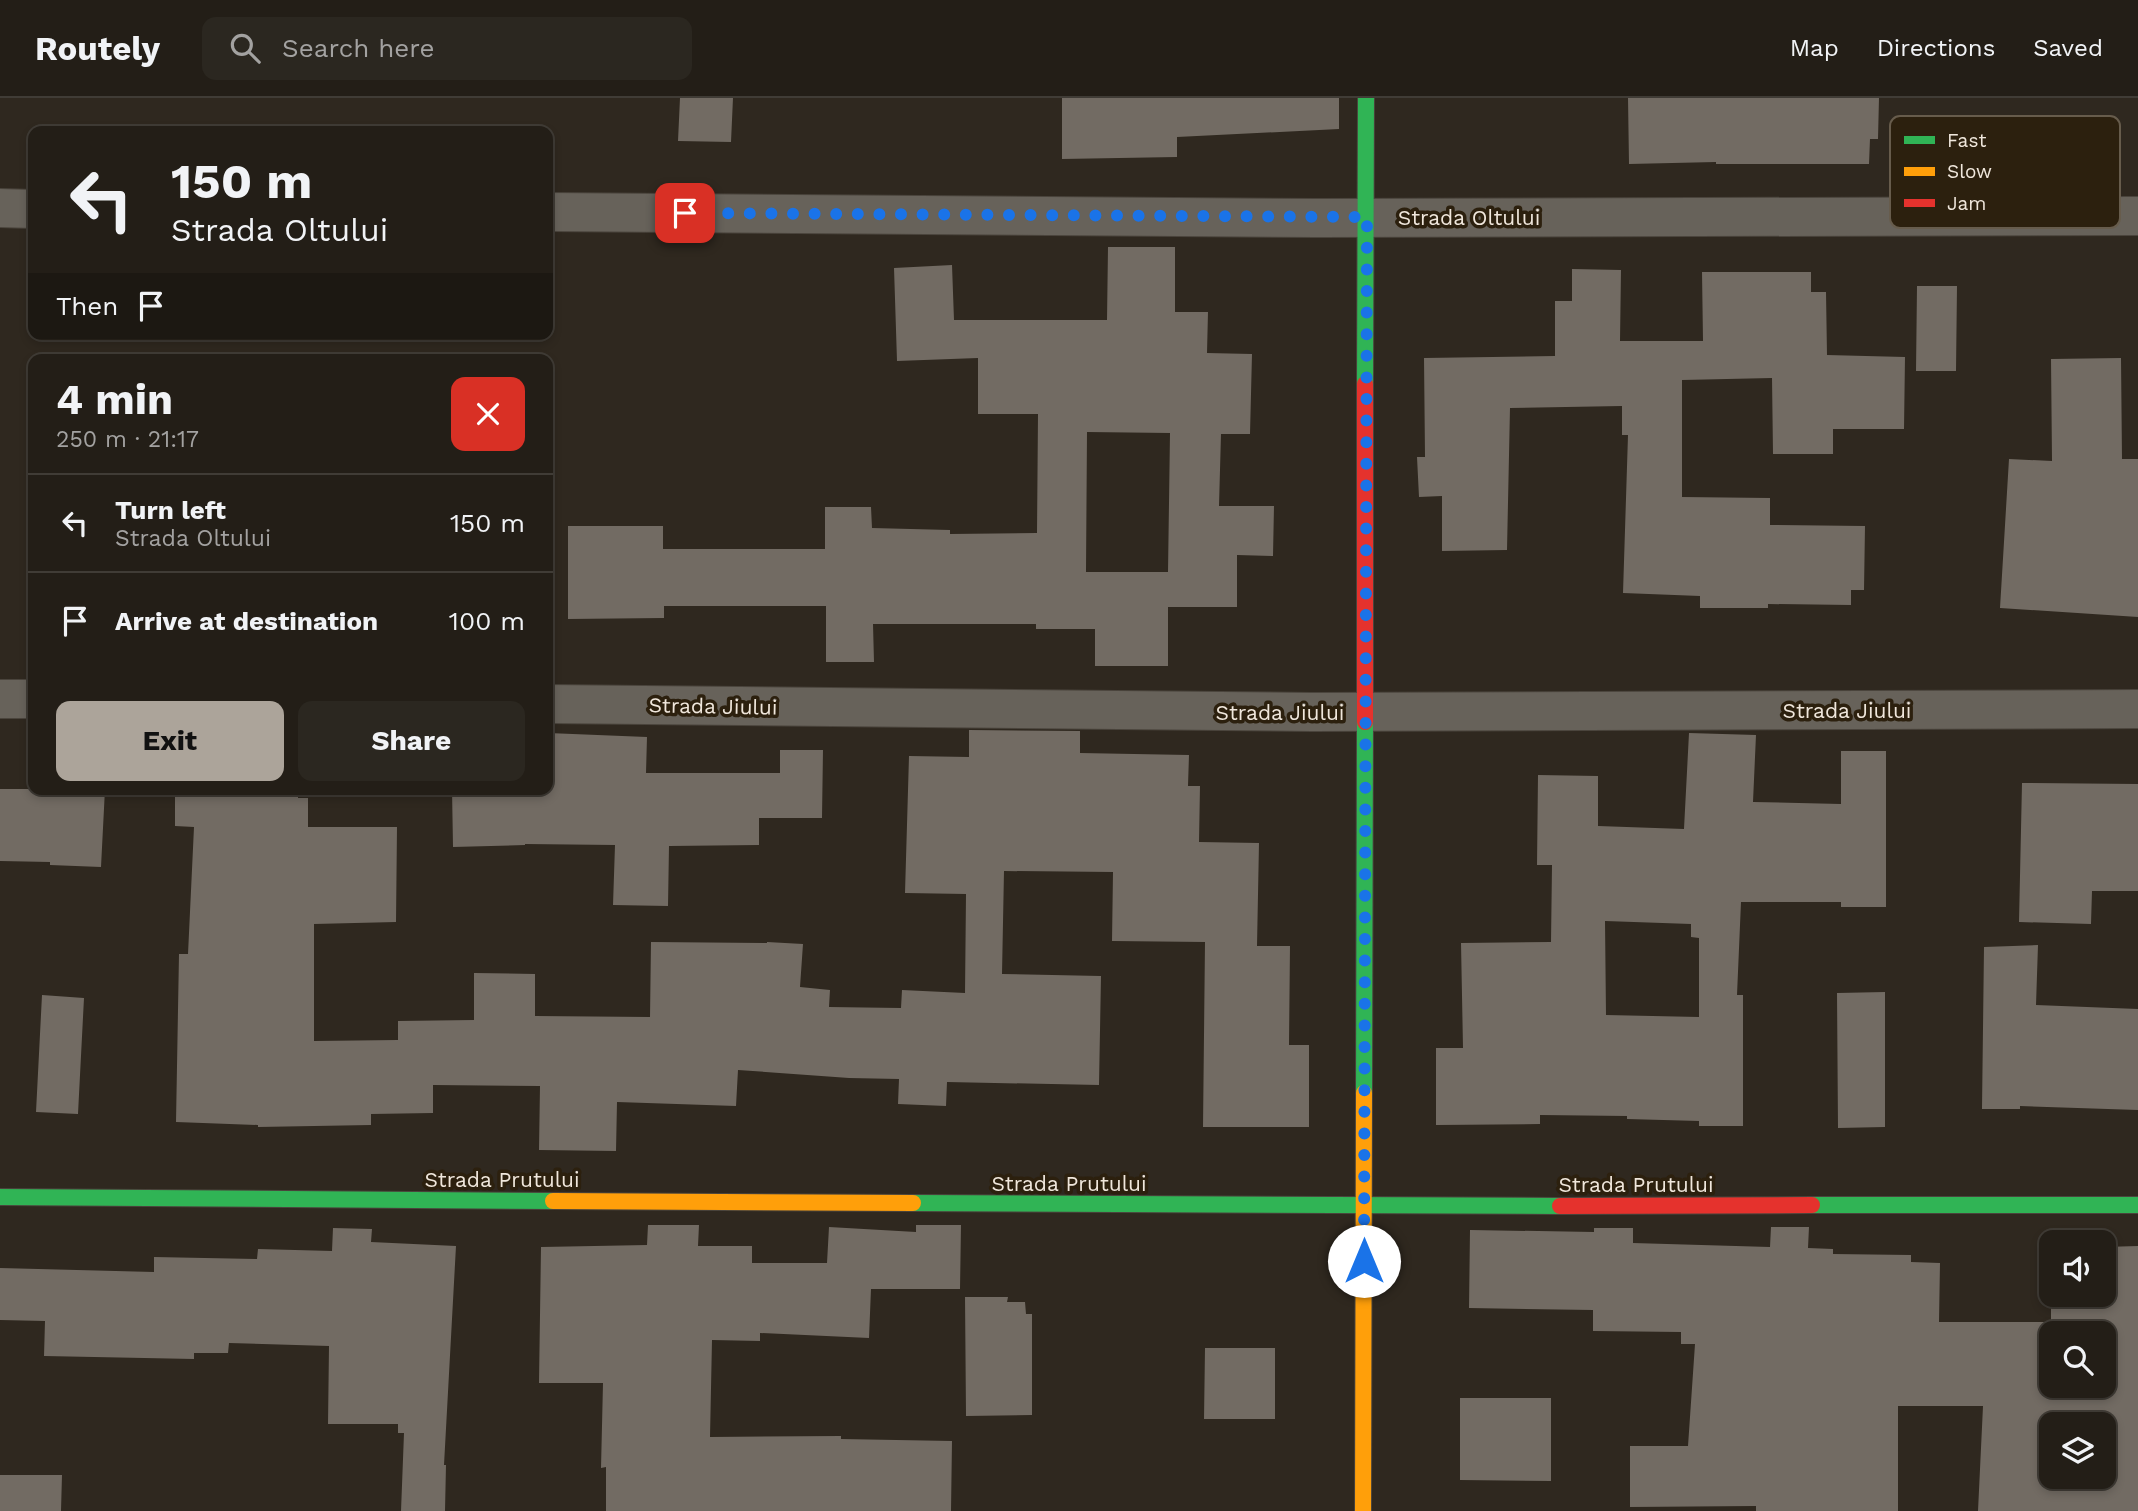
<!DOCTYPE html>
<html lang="en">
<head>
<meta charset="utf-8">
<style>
  body { margin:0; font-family:"Work Sans",sans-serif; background:#2b2720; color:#f1f3f6; height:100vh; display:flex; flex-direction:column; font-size:26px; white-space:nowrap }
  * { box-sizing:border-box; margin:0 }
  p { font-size:23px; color:#a3a2a1 }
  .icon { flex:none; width:38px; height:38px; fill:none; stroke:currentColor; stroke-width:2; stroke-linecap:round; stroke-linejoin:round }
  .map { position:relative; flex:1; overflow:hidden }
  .sheet { position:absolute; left:28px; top:256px; width:525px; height:441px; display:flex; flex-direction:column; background:#231e17; border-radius:14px; box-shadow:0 4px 10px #0003,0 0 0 2px #403c36 }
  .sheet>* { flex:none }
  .banner { position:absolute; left:28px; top:28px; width:525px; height:214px; border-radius:14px; box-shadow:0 4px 10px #0003,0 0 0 2px #403c36; background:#231e17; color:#f1f3f6; overflow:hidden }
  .tools { position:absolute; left:2039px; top:1132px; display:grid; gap:14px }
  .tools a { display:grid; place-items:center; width:77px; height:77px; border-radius:14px; background:#231e17; box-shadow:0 4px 10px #0003,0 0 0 2px #403c36; font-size:35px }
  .pin { position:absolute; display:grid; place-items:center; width:60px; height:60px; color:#fff; margin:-30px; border-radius:14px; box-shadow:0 4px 10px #0006 }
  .me { position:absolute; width:77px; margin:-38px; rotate:0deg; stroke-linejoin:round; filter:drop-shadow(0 0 5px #0008) }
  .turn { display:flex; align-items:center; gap:24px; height:147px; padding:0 28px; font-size:32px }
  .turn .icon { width:91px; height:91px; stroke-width:2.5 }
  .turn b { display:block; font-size:49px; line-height:60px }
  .then { display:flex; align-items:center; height:66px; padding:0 28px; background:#0003; gap:14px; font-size:26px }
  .round { display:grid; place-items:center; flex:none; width:74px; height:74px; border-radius:14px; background:#2b2720 }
  .headline { display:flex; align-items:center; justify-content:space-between; height:119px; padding:0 28px }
  h1 { font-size:42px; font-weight:700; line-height:52px }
  .primary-button { display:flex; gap:14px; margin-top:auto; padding:14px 28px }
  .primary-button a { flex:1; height:80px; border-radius:14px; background:#aca49a; color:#111; font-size:28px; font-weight:700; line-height:80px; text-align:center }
  .primary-button a+a { background:#2b2720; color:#f1f3f6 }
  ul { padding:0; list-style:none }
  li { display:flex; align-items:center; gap:21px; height:98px; padding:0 28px; border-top:2px solid #403c36 }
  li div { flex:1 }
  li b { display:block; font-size:26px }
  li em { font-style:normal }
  header { display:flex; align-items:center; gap:42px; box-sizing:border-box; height:98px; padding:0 35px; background:#231e17; border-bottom:2px solid #403c36 }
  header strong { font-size:33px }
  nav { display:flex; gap:38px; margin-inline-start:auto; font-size:24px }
  .search { width:490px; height:63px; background:#2b2720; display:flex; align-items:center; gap:18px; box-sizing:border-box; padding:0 24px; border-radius:14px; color:#a3a2a1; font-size:26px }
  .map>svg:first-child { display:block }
  .building { fill:#726b63; fill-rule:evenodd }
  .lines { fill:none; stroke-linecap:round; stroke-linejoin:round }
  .street-casing { stroke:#4a443c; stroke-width:40 }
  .fast-casing { stroke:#4a443c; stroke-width:18 }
  .slow-casing { stroke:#4a443c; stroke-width:18 }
  .jam-casing { stroke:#4a443c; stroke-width:18 }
  .street { stroke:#67625a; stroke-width:38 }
  .fast { stroke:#30b455; stroke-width:16 }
  .slow { stroke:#ff9f0a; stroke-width:16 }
  .jam { stroke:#e5322d; stroke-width:16 }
  .route { stroke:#1a73e8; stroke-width:12; stroke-dasharray:0 21.6 }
  .labels { text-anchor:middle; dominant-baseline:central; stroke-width:7; stroke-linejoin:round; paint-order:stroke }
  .street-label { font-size:21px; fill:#f0e7dc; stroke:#2c200e }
  .key { fill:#2c200e; stroke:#675c4c; stroke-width:2 }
  .key-label { font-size:19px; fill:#f0e7dc }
</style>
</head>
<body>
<header>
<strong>Routely</strong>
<div class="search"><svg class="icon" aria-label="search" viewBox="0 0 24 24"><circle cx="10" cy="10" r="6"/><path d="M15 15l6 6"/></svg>Search here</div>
<nav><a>Map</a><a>Directions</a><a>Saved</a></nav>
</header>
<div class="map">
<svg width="2138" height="1413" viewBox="0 0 2138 1413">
  <rect width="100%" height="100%" fill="#2f281f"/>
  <path class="building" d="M 680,0 L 733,0 L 731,44 L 678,43 Z
    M 1062,0 L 1339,0 L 1339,31 L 1177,39 L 1177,59 L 1062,61 Z
    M 1628,0 L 1879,0 L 1878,41 L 1870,41 L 1869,66 L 1716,66 L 1716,64 L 1629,66 Z
    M 1108,149 L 1175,149 L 1175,214 L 1208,214 L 1207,255 L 1252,256 L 1250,336 L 1221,336 L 1219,408 L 1274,408 L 1273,458 L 1237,457 L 1237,509 L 1168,509 L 1168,568 L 1095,568 L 1095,531 L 1036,531 L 1036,526 L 873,526 L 874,564 L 826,564 L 826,508 L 664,508 L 664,520 L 568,521 L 568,428 L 663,428 L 663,451 L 825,451 L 825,409 L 871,409 L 872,430 L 950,432 L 950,436 L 1037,435 L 1038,316 L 978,316 L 978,260 L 897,263 L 894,170 L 952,167 L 954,222 L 1107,222 ZM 1087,334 L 1170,335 L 1168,474 L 1086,474 Z
    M 1572,171 L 1621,172 L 1620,243 L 1703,243 L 1702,174 L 1811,174 L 1811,194 L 1826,194 L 1827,257 L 1905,259 L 1904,331 L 1833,331 L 1833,356 L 1773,356 L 1772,280 L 1682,282 L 1682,399 L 1770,400 L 1770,427 L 1865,428 L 1864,492 L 1851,492 L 1851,507 L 1768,506 L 1768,510 L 1700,510 L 1700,498 L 1623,495 L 1628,337 L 1622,337 L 1622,308 L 1510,310 L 1507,452 L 1442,453 L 1442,398 L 1419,399 L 1417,359 L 1425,359 L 1424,260 L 1555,258 L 1555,203 L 1572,203 Z
    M 1917,188 L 1957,188 L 1956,273 L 1916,273 Z
    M 2121,260 L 2122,361 L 2138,361 L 2138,519 L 2000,510 L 2009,361 L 2052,363 L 2051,261 Z
    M 969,632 L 1080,633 L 1080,655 L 1189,657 L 1188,688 L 1200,688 L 1199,744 L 1259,745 L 1257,848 L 1290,848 L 1289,947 L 1309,947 L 1309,1029 L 1203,1029 L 1205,844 L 1112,843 L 1113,774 L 1004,773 L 1002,876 L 1101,878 L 1099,987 L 947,984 L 946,1008 L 898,1006 L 899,981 L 849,980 L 738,972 L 736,1008 L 617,1004 L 616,1053 L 539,1052 L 540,988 L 433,987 L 433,1015 L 371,1016 L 371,1027 L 258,1029 L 258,1027 L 176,1024 L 179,856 L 188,856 L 194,729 L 175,728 L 175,691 L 298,691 L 298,700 L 308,700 L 308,729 L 397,729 L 396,824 L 314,826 L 314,943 L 398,942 L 398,923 L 474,922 L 474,875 L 535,876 L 535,918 L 650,919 L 651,844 L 767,845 L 767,844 L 803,846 L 800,889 L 830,892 L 829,909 L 901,910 L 902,892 L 965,895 L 966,796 L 905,795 L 909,658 L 969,659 Z
    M 548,635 L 647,639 L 646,675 L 780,675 L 780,652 L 823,652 L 822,720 L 759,720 L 759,747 L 669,748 L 668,808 L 613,807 L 615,747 L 525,746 L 525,747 L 453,749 L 452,691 L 548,691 Z
    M 1689,635 L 1756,637 L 1753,704 L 1841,706 L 1841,653 L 1886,653 L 1886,809 L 1841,809 L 1841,804 L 1741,804 L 1737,897 L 1743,897 L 1743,1028 L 1699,1028 L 1699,1023 L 1627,1021 L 1627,1018 L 1540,1017 L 1540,1026 L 1436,1027 L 1436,950 L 1463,950 L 1461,845 L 1551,844 L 1552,767 L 1537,767 L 1538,677 L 1598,678 L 1598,728 L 1684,731 ZM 1605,823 L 1691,826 L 1691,839 L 1699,840 L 1699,919 L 1606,917 Z
    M 2022,685 L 2138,686 L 2138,793 L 2092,793 L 2091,826 L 2019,824 Z
    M 0,691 L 105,691 L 101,769 L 50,767 L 50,764 L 0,763 Z
    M 2038,847 L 2036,907 L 2138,911 L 2138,1012 L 2020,1008 L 2020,1011 L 1982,1011 L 1984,849 Z
    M 1885,894 L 1885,1029 L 1838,1030 L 1837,895 Z
    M 42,897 L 84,900 L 78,1016 L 36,1014 Z
    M 648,1127 L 699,1127 L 698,1148 L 752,1148 L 752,1165 L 827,1165 L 829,1129 L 916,1134 L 916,1127 L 961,1127 L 960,1191 L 871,1191 L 869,1240 L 760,1235 L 760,1243 L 712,1242 L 710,1339 L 841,1338 L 841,1341 L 952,1343 L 951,1413 L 606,1413 L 606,1369 L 601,1370 L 603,1285 L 539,1285 L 541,1149 L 647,1147 Z
    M 1771,1129 L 1809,1129 L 1808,1150 L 1833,1151 L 1833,1156 L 1911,1157 L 1911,1164 L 1940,1165 L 1939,1224 L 2051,1224 L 2051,1197 L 2104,1197 L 2104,1144 L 2053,1144 L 2053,1133 L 2104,1134 L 2104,1149 L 2138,1148 L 2138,1413 L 1978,1413 L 1983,1308 L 1898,1308 L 1898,1413 L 1756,1413 L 1756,1408 L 1630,1409 L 1630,1348 L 1688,1348 L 1695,1246 L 1681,1246 L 1681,1234 L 1593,1233 L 1593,1212 L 1469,1210 L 1470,1132 L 1594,1134 L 1594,1130 L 1633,1130 L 1633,1145 L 1770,1149 ZM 2051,1236 L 2104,1236 L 2104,1288 L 2051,1288 ZM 2051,1326 L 2104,1326 L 2104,1379 L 2051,1379 Z
    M 333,1130 L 372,1131 L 371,1144 L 456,1148 L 444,1367 L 446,1367 L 445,1413 L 401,1413 L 404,1335 L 398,1335 L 398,1326 L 328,1326 L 329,1248 L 229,1245 L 228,1255 L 194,1255 L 194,1261 L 44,1258 L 45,1223 L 0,1222 L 0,1170 L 154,1174 L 154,1159 L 257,1161 L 258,1151 L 332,1153 Z
    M 965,1199 L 1008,1199 L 1007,1204 L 1025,1204 L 1026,1216 L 1032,1216 L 1032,1317 L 966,1318 Z
    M 1205,1250 L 1275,1250 L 1275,1321 L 1204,1321 Z
    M 1460,1300 L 1551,1300 L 1551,1383 L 1460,1382 Z
    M 0,1377 L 62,1377 L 61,1413 L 0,1413 Z"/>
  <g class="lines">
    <defs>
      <path id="street" d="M 0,110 L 33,111
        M 548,114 L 1317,120 L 2138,118
        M 0,601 L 33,601
        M 548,606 L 1312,614 L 2138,611"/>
      <path id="fast" d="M 1365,286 L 1366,0
        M 1364,995 L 1365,624
        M 0,1099 L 553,1103
        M 913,1105 L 1560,1108
        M 1812,1107 L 2138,1107"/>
      <path id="slow" d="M 553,1103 L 913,1105
        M 1363,1413 L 1364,995"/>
      <path id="jam" d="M 1365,624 L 1365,286
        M 1560,1108 L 1812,1107"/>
    </defs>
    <use href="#street" class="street-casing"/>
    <use href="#fast" class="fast-casing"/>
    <use href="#slow" class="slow-casing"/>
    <use href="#jam" class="jam-casing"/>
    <use href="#street" class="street"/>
    <use href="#fast" class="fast"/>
    <use href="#slow" class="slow"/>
    <use href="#jam" class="jam"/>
  </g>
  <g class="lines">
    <path class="route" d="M 685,115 L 1367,119 L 1364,1163"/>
  </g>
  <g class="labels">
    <g class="street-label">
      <text x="1469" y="119">Strada Oltului</text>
      <text transform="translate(713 608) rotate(1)">Strada Jiului</text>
      <text x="1847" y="612">Strada Jiului</text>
      <text x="1280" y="614">Strada Jiului</text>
      <text x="502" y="1081">Strada Prutului</text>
      <text x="1069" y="1085">Strada Prutului</text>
      <text x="1636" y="1086">Strada Prutului</text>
    </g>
  </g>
  <rect x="1890" y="18" width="230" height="112" rx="10" class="key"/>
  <rect x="1904" y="38" width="31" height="8" fill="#30b455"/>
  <rect x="1904" y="69" width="31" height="9" fill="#ff9f0a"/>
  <rect x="1904" y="101" width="31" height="8" fill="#e5322d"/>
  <g class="key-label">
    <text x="1947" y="49">Fast</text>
    <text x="1947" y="80">Slow</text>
    <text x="1947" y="112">Jam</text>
  </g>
</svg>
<div class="tools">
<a><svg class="icon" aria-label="sound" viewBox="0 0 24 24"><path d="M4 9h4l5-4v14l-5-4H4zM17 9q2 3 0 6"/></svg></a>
<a><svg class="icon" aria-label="search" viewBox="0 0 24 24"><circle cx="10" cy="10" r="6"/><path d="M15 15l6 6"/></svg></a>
<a><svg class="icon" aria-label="layers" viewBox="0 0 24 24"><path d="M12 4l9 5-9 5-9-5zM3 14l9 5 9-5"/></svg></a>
</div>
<div class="pin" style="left:685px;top:115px;background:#d93025"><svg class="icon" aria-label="arrive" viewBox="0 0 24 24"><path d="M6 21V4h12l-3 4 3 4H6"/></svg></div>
<svg class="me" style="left:1364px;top:1163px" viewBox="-20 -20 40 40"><circle r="19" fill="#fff"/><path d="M0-13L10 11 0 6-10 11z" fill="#1a73e8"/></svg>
<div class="banner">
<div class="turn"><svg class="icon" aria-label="left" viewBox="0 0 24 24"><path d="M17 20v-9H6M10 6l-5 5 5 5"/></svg><div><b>150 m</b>Strada Oltului</div></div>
<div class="then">Then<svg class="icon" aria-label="arrive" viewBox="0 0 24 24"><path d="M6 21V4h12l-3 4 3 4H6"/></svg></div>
</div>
<section class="sheet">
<div class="headline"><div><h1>4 min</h1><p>250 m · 21:17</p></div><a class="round" style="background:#d93025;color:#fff"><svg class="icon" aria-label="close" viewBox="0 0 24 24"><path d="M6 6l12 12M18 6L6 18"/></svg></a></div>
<ul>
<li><svg class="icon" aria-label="left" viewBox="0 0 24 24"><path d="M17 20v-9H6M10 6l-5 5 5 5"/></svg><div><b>Turn left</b><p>Strada Oltului</p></div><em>150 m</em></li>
<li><svg class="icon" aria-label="arrive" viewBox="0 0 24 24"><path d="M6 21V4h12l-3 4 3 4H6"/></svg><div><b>Arrive at destination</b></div><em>100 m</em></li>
</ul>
<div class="primary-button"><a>Exit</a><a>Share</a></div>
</section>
</div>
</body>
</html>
